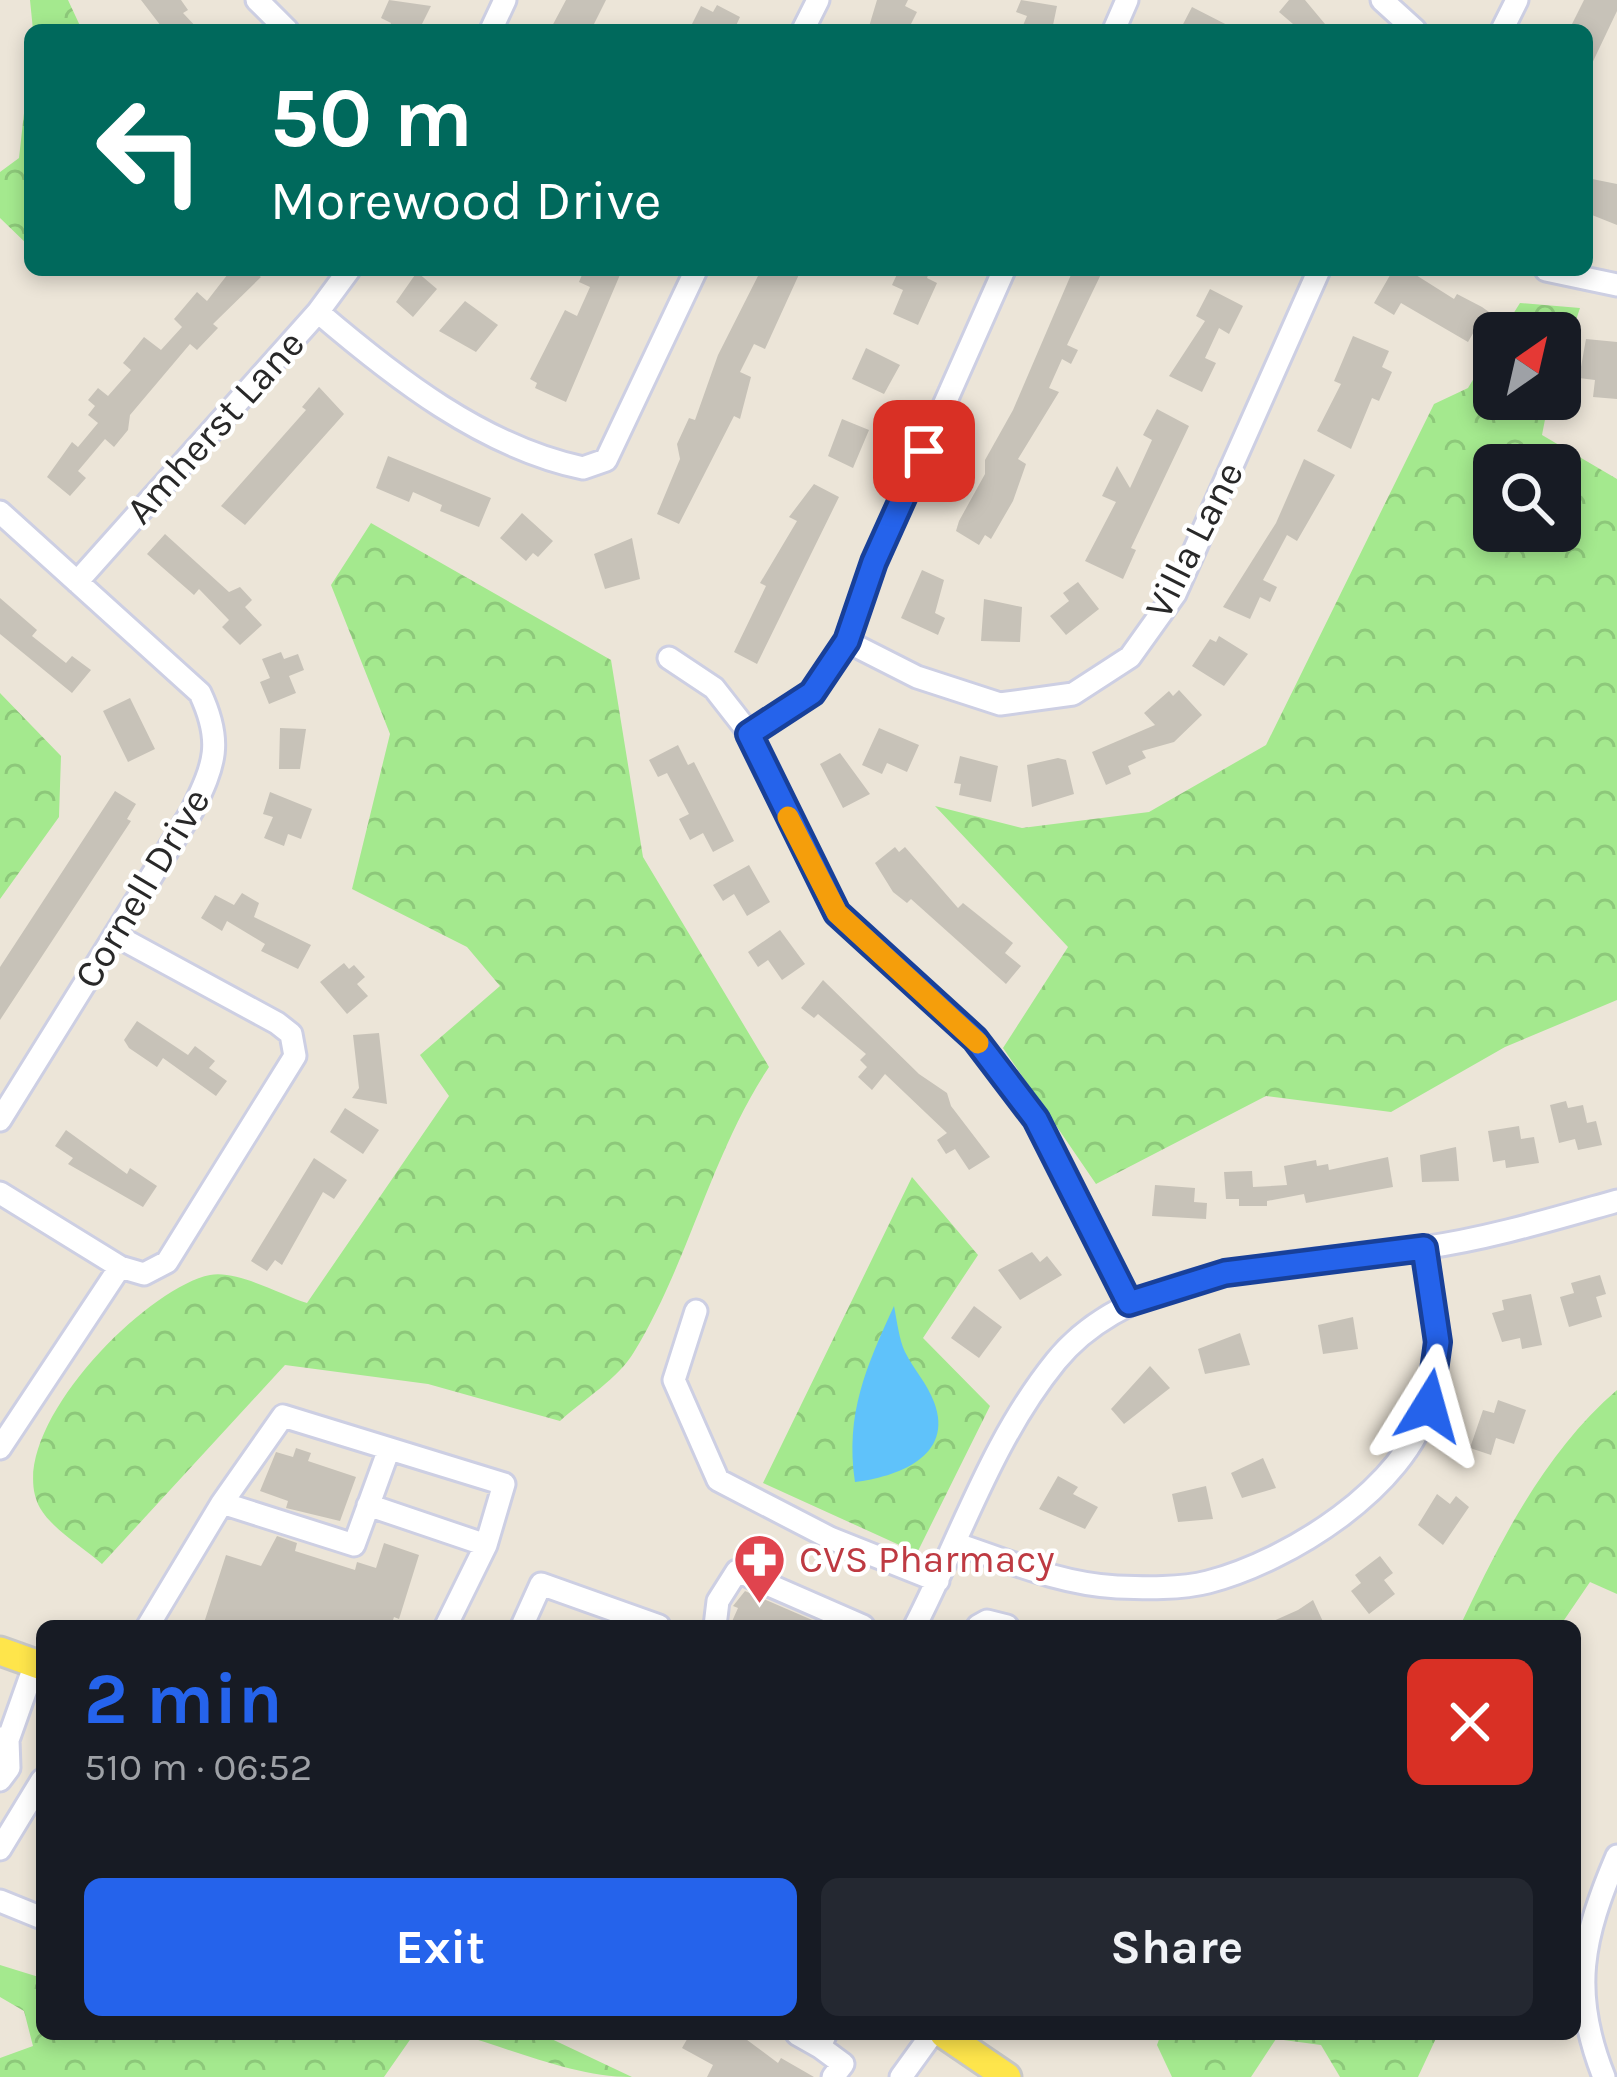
<!DOCTYPE html>
<html lang="en">
<head>
<meta charset="utf-8">
<style>
  body { margin:0; font-family:Karla,sans-serif; background:#242831; color:#f1f3f6; height:100vh; display:flex; flex-direction:column; font-size:45px; white-space:nowrap }
  * { box-sizing:border-box; margin:0 }
  p { font-size:39px; color:#9ea1a6 }
  .icon { flex:none; width:66px; height:66px; fill:none; stroke:currentColor; stroke-width:2; stroke-linecap:round; stroke-linejoin:round }
  .map { position:relative; flex:1; overflow:hidden }
  .drawer { position:absolute; left:36px; top:1620px; width:1545px; height:420px; display:flex; flex-direction:column; background:#171b24; border-radius:18px; box-shadow:0 6px 18px #0003 }
  .drawer>* { flex:none }
  .guide { position:absolute; left:24px; top:24px; width:1569px; height:252px; border-radius:18px; box-shadow:0 6px 18px #0003; background:#00695c; color:#fff; overflow:hidden }
  .needle { width:78px; rotate:34deg }
  .controls { position:absolute; left:1473px; top:312px; display:grid; gap:24px }
  .controls a { display:grid; place-items:center; width:108px; height:108px; border-radius:18px; background:#171b24; box-shadow:0 6px 18px #0003; font-size:60px }
  .pin { position:absolute; display:grid; place-items:center; width:102px; height:102px; color:#fff; margin:-51px; border-radius:24px; box-shadow:0 6px 18px #0006 }
  .me { position:absolute; width:132px; margin:-66px; rotate:8deg; stroke-linejoin:round; filter:drop-shadow(0 0 9px #0008) }
  .turn { display:flex; align-items:center; gap:42px; height:252px; padding:0 48px; font-size:54px }
  .turn .icon { width:156px; height:156px; stroke-width:2.5 }
  .turn b { display:block; font-size:84px; line-height:102px }
  .round { display:grid; place-items:center; flex:none; width:126px; height:126px; border-radius:18px; background:#242831 }
  .overview { display:flex; align-items:center; justify-content:space-between; height:204px; padding:0 48px }
  h1 { font-size:72px; font-weight:700; line-height:90px; color:#2563eb }
  .action { display:flex; gap:24px; margin-top:auto; padding:24px 48px }
  .action a { flex:1; height:138px; border-radius:18px; background:#2563eb; color:#fff; font-size:48px; font-weight:700; line-height:138px; text-align:center }
  .action a+a { background:#242831; color:#f1f3f6 }
  .map>svg:first-child { display:block }
  .forest { fill:url(#forest-crowns); fill-rule:evenodd }
  .water { fill:#5fc2fa }
  .building { fill:#c7c2b8 }
  .lines { fill:none; stroke-linecap:round; stroke-linejoin:round }
  .minor-casing { stroke:#cdcfe3; stroke-width:27 }
  .major-casing { stroke:#c7c7c7; stroke-width:33 }
  .minor { stroke:#fff; stroke-width:21 }
  .major { stroke:#fee54b; stroke-width:27 }
  .route-casing { stroke:#184099; stroke-width:30 }
  .route { stroke:#2563eb; stroke-width:21 }
  .slow { stroke:#f59e0b; stroke-width:21 }
  .labels { text-anchor:middle; dominant-baseline:central; stroke-width:9; stroke-linejoin:round; paint-order:stroke }
  .street-label { font-size:39px; fill:#282828; stroke:#fff }
  .health-label { font-size:39px; fill:#be3a42; stroke:#fff; text-anchor:start }
</style>
</head>
<body>
<div class="map">
<svg width="1617" height="2077" viewBox="0 0 1617 2077">
  <defs>
    <pattern id="forest-crowns" width="20" height="18" patternUnits="userSpaceOnUse" patternTransform="scale(3)"><rect width="20" height="18" fill="#a4e98e"/><path d="M2 6a3 3 0 1 1 6 0M12 15a3 3 0 1 1 6 0" fill="none" stroke="#8dc87a"/></pattern>
  </defs>
  <rect width="100%" height="100%" fill="#ece5d8"/>
  <path class="forest" d="M 30,0 L 68,0 L 82,30 L 33,30 Z
    M 30,59 L 30,247 L 0,218 L 0,172 L 19,158 Z
    M 1520,303 L 1580,308 L 1560,368 L 1560,333 L 1501,333 Z
    M 1494,345 L 1494,399 L 1549,399 L 1542,435 L 1617,479 L 1617,1000 L 1505,1047 L 1391,1112 L 1266,1096 L 1096,1184 L 1003,1048 L 1068,947 L 935,806 L 1022,828 L 1149,812 L 1266,745 L 1434,404 L 1468,388 ZM 1494,465 L 1560,465 L 1560,531 L 1494,531 Z
    M 371,523 L 611,660 L 643,857 L 769,1067 C 711,1154 689,1262 634,1352 C 619,1378 583,1400 560,1421 L 428,1384 L 285,1365 L 102,1564 C 84,1548 52,1529 40,1508 C 0,1435 144,1288 210,1275 C 238,1270 281,1295 307,1303 L 449,1096 L 420,1055 L 500,986 L 467,947 L 352,889 L 390,734 L 331,585 Z
    M 0,693 L 61,756 L 59,817 L 0,899 Z
    M 912,1177 L 978,1255 L 923,1338 L 990,1406 L 917,1553 L 763,1483 Z
    M 1617,1390 L 1617,1594 L 1590,1582 L 1560,1626 L 1460,1626 C 1500,1541 1545,1452 1617,1390 Z
    M 0,1965 L 42,1978 L 42,2034 L 414,2034 L 384,2077 L 0,2077 L 0,2058 L 33,2046 L 24,2011 L 0,1997 Z
    M 458,2034 L 541,2034 L 632,2077 C 574,2077 515,2050 458,2034 Z
    M 1161,2034 L 1438,2034 L 1418,2077 L 1340,2077 L 1321,2045 L 1276,2039 L 1251,2077 L 1172,2077 L 1157,2045 Z"/>
  <path class="water" d="M 894,1306 C 897,1321 899,1339 905,1352 C 914,1370 927,1383 934,1402 C 955,1457 896,1477 855,1482 C 845,1414 866,1367 894,1306 Z"/>
  <path class="building" d="M 141,0 L 181,0 L 188,10 L 183,13 L 199,30 L 164,30 Z
    M 389,0 L 431,6 L 419,30 L 388,30 L 391,23 L 381,18 Z
    M 566,0 L 606,0 L 591,30 L 550,30 Z
    M 877,0 L 908,0 L 905,6 L 917,12 L 908,30 L 868,30 Z
    M 1021,0 L 1057,6 L 1052,30 L 1021,30 L 1027,16 L 1016,12 Z
    M 1289,0 L 1305,0 L 1330,30 L 1300,30 L 1279,12 Z
    M 1584,0 L 1617,0 L 1617,11 L 1587,74 L 1587,30 L 1569,30 Z
    M 717,5 L 740,17 L 734,30 L 689,30 L 701,6 L 713,12 Z
    M 1192,7 L 1237,30 L 1180,30 Z
    M 1587,178 L 1617,184 L 1617,225 L 1587,213 Z
    M 231,270 L 251,270 L 261,277 L 213,324 L 218,328 L 197,350 L 190,344 L 130,415 L 128,430 L 114,447 L 105,439 L 78,471 L 86,478 L 70,496 L 47,477 L 72,442 L 78,447 L 98,423 L 88,415 L 95,406 L 88,400 L 98,388 L 108,396 L 131,370 L 123,363 L 144,337 L 161,350 L 182,327 L 174,319 L 197,292 L 207,301 Z
    M 584,270 L 622,270 L 566,402 L 535,388 L 537,383 L 530,379 L 565,310 L 577,316 L 590,287 L 579,282 Z
    M 761,270 L 801,270 L 765,349 L 754,344 L 740,372 L 751,377 L 740,419 L 734,416 L 679,524 L 657,514 L 680,459 L 677,444 L 689,418 L 695,420 L 718,355 Z
    M 899,270 L 930,270 L 927,278 L 937,283 L 918,325 L 893,314 L 903,290 L 892,285 Z
    M 1073,270 L 1103,270 L 1067,345 L 1078,350 L 1071,364 L 1062,359 L 1049,388 L 1059,392 L 1018,459 L 1026,464 L 1013,501 L 991,539 L 985,535 L 979,545 L 956,531 L 959,521 L 985,474 L 985,460 L 1013,410 Z
    M 1393,270 L 1408,270 L 1454,299 L 1457,294 L 1482,307 L 1496,317 L 1487,336 L 1475,330 L 1468,342 L 1401,303 L 1394,315 L 1374,303 Z
    M 417,272 L 437,289 L 413,317 L 396,302 Z
    M 1210,289 L 1243,306 L 1229,334 L 1219,328 L 1205,358 L 1216,363 L 1202,392 L 1169,376 L 1205,321 L 1196,316 Z
    M 465,301 L 498,325 L 476,352 L 439,331 Z
    M 1353,336 L 1389,351 L 1382,367 L 1392,372 L 1379,401 L 1372,398 L 1351,449 L 1317,431 L 1341,384 L 1334,381 Z
    M 1586,339 L 1617,342 L 1617,399 L 1593,397 L 1595,380 L 1579,378 Z
    M 866,348 L 900,365 L 884,394 L 852,379 Z
    M 319,387 L 344,414 L 245,525 L 221,506 L 306,410 L 302,407 Z
    M 1157,409 L 1189,426 L 1131,548 L 1136,550 L 1123,579 L 1085,561 L 1116,502 L 1102,496 L 1117,466 L 1130,488 L 1152,440 L 1143,435 Z
    M 842,419 L 869,430 L 853,468 L 828,456 Z
    M 388,456 L 491,498 L 479,527 L 440,511 L 442,505 L 413,492 L 409,502 L 376,488 Z
    M 1304,459 L 1335,475 L 1297,541 L 1287,535 L 1263,580 L 1277,587 L 1270,602 L 1260,597 L 1250,619 L 1223,607 L 1276,523 Z
    M 814,484 L 839,497 L 757,664 L 734,652 L 766,586 L 760,583 L 797,521 L 789,517 Z
    M 522,513 L 553,541 L 538,557 L 533,553 L 526,561 L 500,538 Z
    M 165,534 L 229,592 L 240,587 L 252,600 L 245,607 L 262,625 L 240,645 L 222,627 L 229,620 L 199,589 L 194,595 L 147,554 Z
    M 632,538 L 640,579 L 605,589 L 594,554 Z
    M 922,570 L 944,580 L 935,613 L 945,618 L 938,635 L 901,618 Z
    M 1078,582 L 1099,609 L 1066,635 L 1050,616 L 1069,601 L 1063,593 Z
    M 0,598 L 37,630 L 32,636 L 66,663 L 72,656 L 91,670 L 72,693 L 0,634 Z
    M 984,599 L 1022,607 L 1020,642 L 981,641 Z
    M 1219,636 L 1248,654 L 1224,686 L 1192,666 L 1210,639 L 1216,642 Z
    M 281,652 L 284,659 L 298,654 L 304,670 L 289,676 L 296,693 L 269,704 L 260,682 L 270,678 L 262,659 Z
    M 1179,690 L 1202,715 L 1174,742 L 1142,751 L 1146,758 L 1128,766 L 1131,774 L 1106,785 L 1092,752 L 1155,725 L 1144,713 L 1169,691 L 1173,696 Z
    M 130,698 L 155,749 L 128,762 L 103,711 Z
    M 280,728 L 306,729 L 300,769 L 279,769 Z
    M 879,728 L 919,745 L 907,772 L 887,763 L 882,774 L 862,765 Z
    M 678,745 L 688,765 L 694,762 L 734,841 L 713,852 L 703,833 L 690,840 L 679,819 L 689,814 L 667,773 L 658,777 L 649,760 Z
    M 840,753 L 870,794 L 843,808 L 820,764 Z
    M 960,756 L 998,766 L 991,802 L 959,795 L 961,784 L 954,783 Z
    M 1058,758 L 1066,760 L 1074,794 L 1032,807 L 1027,765 Z
    M 115,791 L 136,804 L 127,819 L 131,821 L 0,1020 L 0,967 Z
    M 270,792 L 312,809 L 301,839 L 288,834 L 284,846 L 264,838 L 273,817 L 263,814 Z
    M 895,847 L 899,852 L 905,847 L 958,908 L 963,903 L 1013,943 L 1005,953 L 1021,966 L 1006,984 L 911,899 L 907,903 L 893,892 L 875,863 Z
    M 749,865 L 770,902 L 747,916 L 734,894 L 723,901 L 713,885 Z
    M 242,893 L 259,903 L 254,917 L 311,945 L 298,969 L 261,951 L 265,944 L 227,921 L 222,931 L 201,918 L 215,895 L 234,905 Z
    M 780,930 L 805,964 L 782,980 L 768,960 L 758,967 L 748,952 Z
    M 344,963 L 349,969 L 354,965 L 365,977 L 357,984 L 368,996 L 347,1014 L 320,982 Z
    M 823,980 L 919,1074 L 947,1093 L 951,1106 L 990,1157 L 969,1170 L 955,1149 L 946,1154 L 937,1140 L 947,1133 L 885,1074 L 872,1090 L 858,1077 L 867,1067 L 860,1060 L 866,1054 L 818,1014 L 814,1018 L 801,1008 Z
    M 137,1021 L 188,1055 L 195,1046 L 215,1061 L 209,1068 L 227,1081 L 216,1096 L 163,1058 L 157,1067 L 129,1048 L 124,1040 Z
    M 379,1033 L 387,1104 L 352,1098 L 359,1088 L 353,1035 Z
    M 1566,1101 L 1568,1108 L 1583,1105 L 1587,1123 L 1596,1121 L 1602,1145 L 1578,1150 L 1575,1139 L 1559,1143 L 1550,1105 Z
    M 345,1108 L 379,1130 L 363,1154 L 330,1132 Z
    M 1519,1126 L 1521,1139 L 1534,1137 L 1539,1163 L 1506,1168 L 1505,1160 L 1493,1162 L 1488,1131 Z
    M 66,1130 L 127,1174 L 130,1168 L 157,1186 L 143,1207 L 68,1164 L 73,1158 L 55,1146 Z
    M 1456,1147 L 1459,1181 L 1422,1182 L 1420,1155 Z
    M 1388,1157 L 1393,1187 L 1306,1203 L 1304,1194 L 1267,1201 L 1267,1206 L 1239,1206 L 1239,1199 L 1226,1199 L 1224,1172 L 1252,1171 L 1253,1187 L 1287,1185 L 1284,1166 L 1316,1160 L 1317,1166 L 1328,1164 L 1329,1170 Z
    M 314,1158 L 347,1180 L 334,1199 L 323,1192 L 282,1265 L 275,1260 L 267,1271 L 251,1261 Z
    M 1155,1185 L 1195,1188 L 1194,1202 L 1207,1203 L 1206,1219 L 1152,1216 Z
    M 1032,1252 L 1040,1262 L 1047,1256 L 1062,1275 L 1020,1300 L 998,1270 Z
    M 1600,1275 L 1606,1294 L 1596,1297 L 1602,1317 L 1569,1327 L 1560,1297 L 1574,1293 L 1571,1283 Z
    M 1531,1294 L 1542,1345 L 1522,1349 L 1520,1338 L 1502,1342 L 1492,1313 L 1504,1310 L 1502,1300 Z
    M 974,1306 L 1002,1327 L 979,1358 L 951,1338 Z
    M 1353,1317 L 1358,1349 L 1323,1354 L 1318,1325 Z
    M 1240,1333 L 1250,1365 L 1205,1374 L 1198,1349 Z
    M 1150,1366 L 1170,1388 L 1124,1424 L 1111,1409 Z
    M 1498,1400 L 1526,1410 L 1514,1444 L 1496,1438 L 1491,1455 L 1470,1448 L 1483,1410 L 1494,1413 Z
    M 296,1448 L 311,1453 L 308,1461 L 356,1477 L 340,1521 L 286,1508 L 288,1501 L 260,1491 L 276,1452 L 293,1457 Z
    M 1263,1458 L 1276,1488 L 1242,1498 L 1231,1473 Z
    M 1058,1476 L 1078,1487 L 1073,1494 L 1098,1507 L 1085,1529 L 1039,1509 Z
    M 1206,1486 L 1213,1519 L 1178,1522 L 1172,1494 Z
    M 1437,1494 L 1450,1504 L 1456,1496 L 1469,1507 L 1443,1545 L 1418,1525 Z
    M 277,1536 L 297,1543 L 295,1551 L 355,1570 L 357,1562 L 376,1568 L 384,1543 L 419,1555 L 399,1619 L 394,1617 L 391,1626 L 203,1626 L 226,1555 L 261,1566 Z
    M 1380,1556 L 1393,1573 L 1384,1580 L 1395,1594 L 1369,1614 L 1351,1591 L 1361,1583 L 1355,1575 Z
    M 745,1591 L 826,1626 L 730,1626 L 738,1608 L 733,1606 Z
    M 1313,1600 L 1325,1626 L 1262,1626 L 1298,1610 Z
    M 690,2034 L 739,2034 L 778,2063 L 781,2058 L 814,2077 L 707,2077 L 713,2065 L 682,2048 Z"/>
  <g class="lines">
    <defs>
      <path id="minor" d="M 257,0 L 287,30
        M 1382,0 L 1415,30
        M 491,30 L 505,0
        M 803,30 L 818,0
        M 1114,30 L 1127,0
        M 1502,30 L 1517,0
        M 1546,270 L 1617,285
        M 318,312 C 394,377 483,447 583,468 L 606,460 L 696,270
        M 0,512 L 200,693 C 223,742 215,764 192,811 L 0,1120
        M 77,582 L 318,312 L 349,270
        M 846,641 L 917,677 L 1000,704 L 1073,694 L 1130,657 L 1175,594 L 1319,270
        M 669,658 L 714,688 L 750,734 L 837,912 L 975,1039 L 1037,1119 L 1129,1303
        M 750,734 L 811,693 L 846,641 L 874,563 L 1004,270
        M 0,1193 L 120,1267 L 144,1274 L 167,1262 L 295,1056 L 291,1034 L 277,1023 L 115,935
        M 696,1311 L 674,1380 L 718,1480 L 830,1538 L 938,1581
        M 0,1448 L 120,1267
        M 222,1503 L 354,1545 L 389,1449
        M 368,1505 L 486,1545
        M 957,1544 C 1010,1562 1061,1584 1117,1587 C 1145,1588 1181,1589 1208,1582 C 1289,1561 1406,1488 1429,1403 C 1443,1351 1432,1300 1424,1248
        M 148,1626 L 222,1503 L 283,1416 L 504,1484 L 486,1545 L 446,1626
        M 522,1626 L 541,1584 L 659,1626
        M 715,1626 L 718,1601 L 737,1571 L 863,1626
        M 915,1626 C 961,1537 992,1440 1056,1361 C 1136,1262 1307,1264 1422,1248 C 1487,1239 1553,1219 1617,1201
        M 978,1626 L 987,1621 L 1007,1626
        M 0,1738 L 8,1740 L 9,1768 L 0,1780
        M 8,1740 L 35,1664
        M 0,1849 L 42,1780
        M 0,1901 L 42,1918
        M 797,2034 L 820,2047 L 825,2035
        M 820,2047 L 843,2064 L 833,2077
        M 901,2077 L 932,2034
        M 1604,2077 C 1570,1992 1582,1938 1617,1856"/>
      <path id="major" d="M 0,1651 L 42,1666
        M 944,2034 L 1007,2077"/>
    </defs>
    <use href="#minor" class="minor-casing"/>
    <use href="#major" class="major-casing"/>
    <use href="#minor" class="minor"/>
    <use href="#major" class="major"/>
  </g>
  <g class="lines">
    <defs>
      <path id="route" d="M 924,451 L 874,562 L 847,641 L 812,693 L 749,734 L 837,913 L 975,1039 L 1036,1119 L 1129,1303 L 1225,1273 L 1424,1248 L 1438,1342 L 1429,1406"/>
    </defs>
    <use href="#route" class="route-casing"/>
    <use href="#route" class="route"/>
    <path class="slow" d="M 788,817 L 837,913 L 978,1043"/>
  </g>
  <defs>
    <symbol id="pharmacy-pin" viewBox="-11 -11 22 30"><path d="M0 17L-7.5 6A9.5 9.5 0 1 1 7.5 6Z" fill="#e0444e" stroke="#fff"/><path d="M-2-6h4v4h4v4h-4v4h-4v-4h-4v-4h4Z" fill="#fff"/></symbol>
  </defs>
  <g fill-rule="evenodd">
    <use href="#pharmacy-pin" x="730" y="1530" width="59" height="81"/>
  </g>
  <g class="labels">
    <g class="street-label">
      <text transform="translate(215 427) rotate(-48)">Amherst Lane</text>
      <text transform="translate(1194 540) rotate(-63)">Villa Lane</text>
      <text transform="translate(142 888) rotate(-59)">Cornell Drive</text>
    </g>
    <g class="health-label">
      <text x="799" y="1559">CVS Pharmacy</text>
    </g>
  </g>
</svg>
<div class="controls">
<a><svg class="needle" viewBox="-14 -14 28 28"><path d="M0-13l5 13h-10z" fill="#e53935"/><path d="M0 13l5-13h-10z" fill="#9ea1a6"/></svg></a>
<a><svg class="icon" aria-label="search" viewBox="0 0 24 24"><circle cx="10" cy="10" r="6"/><path d="M15 15l6 6"/></svg></a>
</div>
<div class="pin" style="left:924px;top:451px;background:#d93025"><svg class="icon" aria-label="arrive" viewBox="0 0 24 24"><path d="M6 21V4h12l-3 4 3 4H6"/></svg></div>
<svg class="me" style="left:1429px;top:1406px" viewBox="-20 -20 40 40"><path d="M0-17L14 15 0 8-14 15z" fill="#2563eb" stroke="#fff" stroke-width="4"/></svg>
<div class="guide">
<div class="turn"><svg class="icon" aria-label="left" viewBox="0 0 24 24"><path d="M17 20v-9H6M10 6l-5 5 5 5"/></svg><div><b>50 m</b>Morewood Drive</div></div>
</div>
<section class="drawer">
<div class="overview"><div><h1>2 min</h1><p>510 m · 06:52</p></div><a class="round" style="background:#d93025;color:#fff"><svg class="icon" aria-label="close" viewBox="0 0 24 24"><path d="M6 6l12 12M18 6L6 18"/></svg></a></div>
<div class="action"><a>Exit</a><a>Share</a></div>
</section>
</div>
</body>
</html>
